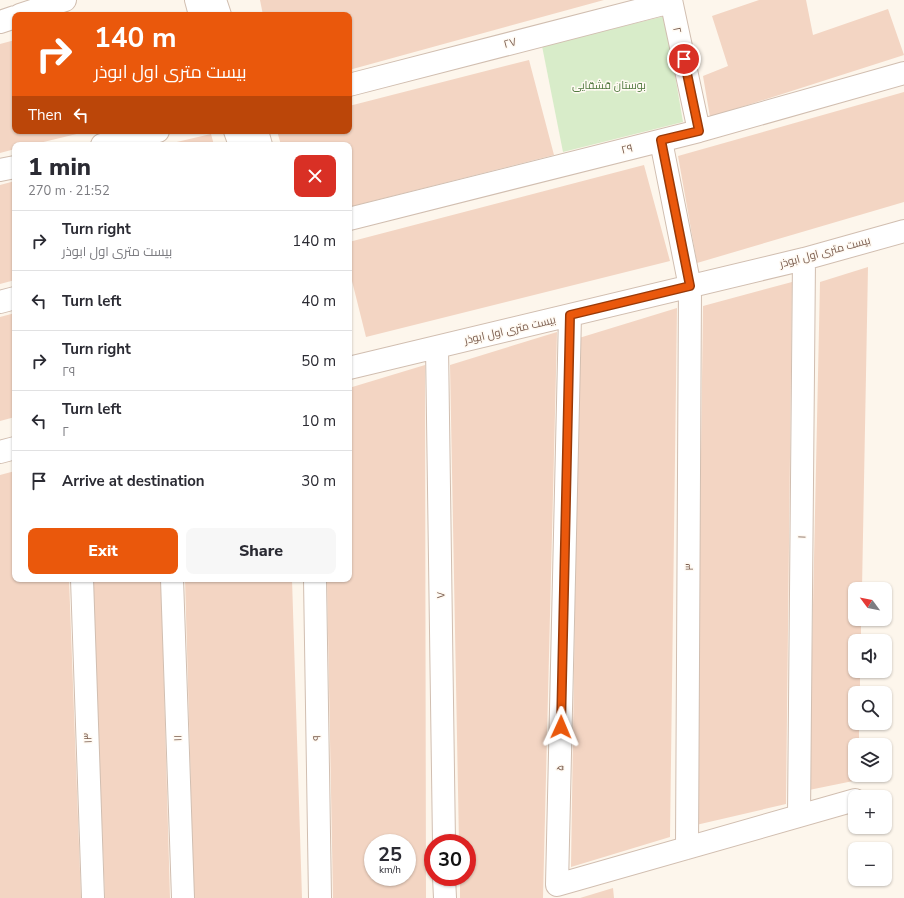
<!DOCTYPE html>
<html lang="en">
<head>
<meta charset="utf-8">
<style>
  body { margin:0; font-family:"Nunito Sans",Cairo,sans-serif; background:#f7f7f7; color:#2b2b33; height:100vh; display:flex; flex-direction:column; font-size:15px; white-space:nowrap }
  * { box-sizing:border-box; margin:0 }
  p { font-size:13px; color:#7c7c81 }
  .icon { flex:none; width:22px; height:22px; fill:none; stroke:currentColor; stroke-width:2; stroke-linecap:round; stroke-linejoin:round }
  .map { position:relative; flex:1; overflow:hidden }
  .drawer { position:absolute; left:12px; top:142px; width:340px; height:440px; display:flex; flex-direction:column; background:#fff; border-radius:8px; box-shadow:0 1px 3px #0004 }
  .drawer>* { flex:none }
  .hud { position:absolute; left:12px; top:12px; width:340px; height:122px; border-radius:8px; box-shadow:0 1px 3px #0004; background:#ea580c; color:#fff; overflow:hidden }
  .needle { width:26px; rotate:302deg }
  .tools { position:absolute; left:848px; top:582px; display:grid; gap:8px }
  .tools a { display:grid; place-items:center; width:44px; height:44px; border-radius:8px; background:#fff; box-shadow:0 1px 3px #0004; font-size:20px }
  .speed { position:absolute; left:364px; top:834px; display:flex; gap:8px; font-size:20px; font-weight:700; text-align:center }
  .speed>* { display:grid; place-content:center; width:52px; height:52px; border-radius:50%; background:#fff; box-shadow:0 1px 3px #0004; line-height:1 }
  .speed small { font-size:10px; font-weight:400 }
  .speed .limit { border:6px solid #d22; background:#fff; color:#111 }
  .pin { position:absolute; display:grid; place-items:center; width:34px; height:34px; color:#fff; margin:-17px; border:2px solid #fff; border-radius:50%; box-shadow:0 1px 4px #0007 }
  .me { position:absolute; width:44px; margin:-22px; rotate:1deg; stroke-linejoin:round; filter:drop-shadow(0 0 3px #0008) }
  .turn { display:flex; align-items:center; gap:14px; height:84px; padding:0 16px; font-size:18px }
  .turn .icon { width:52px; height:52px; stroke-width:2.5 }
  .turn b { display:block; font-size:28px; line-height:34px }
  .then { display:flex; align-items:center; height:38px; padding:0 16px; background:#0003; gap:8px; font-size:15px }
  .round { display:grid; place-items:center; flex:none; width:42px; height:42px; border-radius:8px; background:#f7f7f7 }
  .head { display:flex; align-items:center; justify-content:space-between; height:68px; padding:0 16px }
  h1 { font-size:24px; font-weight:800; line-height:30px }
  .cta { display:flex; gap:8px; margin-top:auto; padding:8px 16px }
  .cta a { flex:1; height:46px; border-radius:8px; background:#ea580c; color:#fff; font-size:16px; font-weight:800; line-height:46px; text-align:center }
  .cta a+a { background:#f7f7f7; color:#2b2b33 }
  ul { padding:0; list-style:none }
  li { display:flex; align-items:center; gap:12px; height:60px; padding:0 16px; border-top:1px solid #e1e1e2 }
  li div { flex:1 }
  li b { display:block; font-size:15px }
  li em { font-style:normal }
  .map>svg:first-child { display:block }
  .green { fill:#d8ecc9 }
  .building { fill:#f3d5c3; fill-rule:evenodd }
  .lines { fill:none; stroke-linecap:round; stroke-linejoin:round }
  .minor-casing { stroke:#d1beb0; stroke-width:24 }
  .tertiary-casing { stroke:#d1beb0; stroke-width:24 }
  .minor { stroke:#fff; stroke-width:22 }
  .tertiary { stroke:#fff; stroke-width:22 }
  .route-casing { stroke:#983908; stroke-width:10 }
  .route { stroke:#ea580c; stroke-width:7 }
  .labels { text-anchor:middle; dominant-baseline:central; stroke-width:3; stroke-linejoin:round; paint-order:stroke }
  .street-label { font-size:11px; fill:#7a5c4d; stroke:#fffaf3 }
  .park-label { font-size:11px; fill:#537a41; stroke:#fffaf3 }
</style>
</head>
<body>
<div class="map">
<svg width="904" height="898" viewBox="0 0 904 898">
  <rect width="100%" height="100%" fill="#fdf6ec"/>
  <path class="green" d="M 665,16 L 683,122 L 563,152 L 542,46 Z"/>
  <path class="building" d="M 260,0 L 604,0 L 349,70 L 349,15 L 263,15 Z
    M 759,0 L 806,0 L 813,35 L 888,9 L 904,55 L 710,117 L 703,76 L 728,66 L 712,16 Z
    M 15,40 L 15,131 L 85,132 L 31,145 L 15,145 L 15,149 L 0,153 L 0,44 Z
    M 529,60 L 554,155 L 349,207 L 349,145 L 281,145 L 277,131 L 349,131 L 349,106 Z
    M 904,92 L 904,202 L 697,263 L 678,156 Z
    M 211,134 L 214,145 L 168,145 L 168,144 Z
    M 644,165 L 670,261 L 366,337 L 349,269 L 349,242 Z
    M 15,181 L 15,280 L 0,284 L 0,185 Z
    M 868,267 L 862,589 L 855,589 L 855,619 L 861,619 L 861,641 L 855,641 L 855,671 L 860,671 L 860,693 L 855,693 L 855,723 L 859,723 L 859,745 L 855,745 L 855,775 L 858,775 L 858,780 L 809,790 L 820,282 Z
    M 792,282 L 786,804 L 696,825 L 703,306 Z
    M 677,308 L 670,837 L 571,867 L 579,338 Z
    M 15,313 L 15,417 L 0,421 L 0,317 Z
    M 557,332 L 543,898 L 460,898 L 460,877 L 467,877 L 467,843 L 459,843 L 450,365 Z
    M 425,365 L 426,898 L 333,898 L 327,579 L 349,579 L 349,388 ZM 373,843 L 407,843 L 407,877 L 373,877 Z
    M 15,471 L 15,579 L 69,579 L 81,898 L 0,898 L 0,475 Z
    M 92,579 L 161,579 L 170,898 L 105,898 Z
    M 185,579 L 292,579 L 302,898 L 194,898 Z
    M 613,888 L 614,898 L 580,898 Z"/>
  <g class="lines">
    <defs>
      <path id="minor" d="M 671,0 L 699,131
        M 349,85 L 671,2
        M 661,141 L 690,287 L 687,848
        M 102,145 L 158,131
        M 0,170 L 15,167
        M 349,219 L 699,131 L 904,73
        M 0,302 L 15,298
        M 570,315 L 557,885 L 855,800
        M 437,347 L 444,843
        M 349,368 L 804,259 L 904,231
        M 0,452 L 15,448
        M 82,579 L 93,898
        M 172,579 L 183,898
        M 315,579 L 320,898
        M 799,816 L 804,259
        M 444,877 L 445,898"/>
      <path id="tertiary" d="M 196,0 L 200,15
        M 215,0 L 220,15
        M 20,15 L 65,0
        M 0,22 L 15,17
        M 235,131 L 240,145
        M 257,131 L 261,145"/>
    </defs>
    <use href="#minor" class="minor-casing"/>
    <use href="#tertiary" class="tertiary-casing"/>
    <use href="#minor" class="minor"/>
    <use href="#tertiary" class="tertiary"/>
  </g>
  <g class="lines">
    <defs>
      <path id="route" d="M 561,727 L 570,315 L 690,286 L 661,140 L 699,131 L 684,59"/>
    </defs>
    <use href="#route" class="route-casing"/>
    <use href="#route" class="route"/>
  </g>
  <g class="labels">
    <g class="street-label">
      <text transform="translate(677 30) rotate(78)">۲</text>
      <text transform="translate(510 43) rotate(-15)">۲۷</text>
      <text transform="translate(627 149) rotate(-14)">۲۹</text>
      <text transform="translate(825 252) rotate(-15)">بیست متری اول ابوذر</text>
      <text transform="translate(510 330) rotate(-13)">بیست متری اول ابوذر</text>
      <text transform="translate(802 537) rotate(-89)">۱</text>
      <text transform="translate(689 567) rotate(-90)">۳</text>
      <text transform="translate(441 595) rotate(-91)">۷</text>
      <text transform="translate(88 738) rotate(-92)">۱۳</text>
      <text transform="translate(178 738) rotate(-92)">۱۱</text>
      <text transform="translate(317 738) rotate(-91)">۹</text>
      <text transform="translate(560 768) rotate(-89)">۵</text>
    </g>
    <g class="park-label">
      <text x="609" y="85">بوستان قشقایی</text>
    </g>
  </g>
</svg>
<div class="tools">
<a><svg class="needle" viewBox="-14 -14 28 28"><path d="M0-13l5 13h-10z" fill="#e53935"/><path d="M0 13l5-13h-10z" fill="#7c7c81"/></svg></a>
<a><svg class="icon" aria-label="sound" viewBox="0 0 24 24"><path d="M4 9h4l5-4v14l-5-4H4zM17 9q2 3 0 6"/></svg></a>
<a><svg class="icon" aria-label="search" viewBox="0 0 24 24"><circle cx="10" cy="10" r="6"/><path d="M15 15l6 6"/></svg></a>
<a><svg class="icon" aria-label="layers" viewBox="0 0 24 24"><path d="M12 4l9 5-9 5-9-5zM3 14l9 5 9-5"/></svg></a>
<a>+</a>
<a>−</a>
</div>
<div class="speed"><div>25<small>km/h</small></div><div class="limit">30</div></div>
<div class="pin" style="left:684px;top:59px;background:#d93025"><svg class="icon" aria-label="arrive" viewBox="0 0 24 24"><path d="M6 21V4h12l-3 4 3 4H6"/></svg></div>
<svg class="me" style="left:561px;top:727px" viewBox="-20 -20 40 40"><path d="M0-17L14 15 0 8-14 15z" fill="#ea580c" stroke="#fff" stroke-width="4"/></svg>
<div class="hud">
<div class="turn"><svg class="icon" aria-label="right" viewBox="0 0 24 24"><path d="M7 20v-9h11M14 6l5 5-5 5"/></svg><div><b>140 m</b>بیست متری اول ابوذر</div></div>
<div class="then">Then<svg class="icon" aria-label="left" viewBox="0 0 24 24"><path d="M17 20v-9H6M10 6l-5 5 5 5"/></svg></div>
</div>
<section class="drawer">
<div class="head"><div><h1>1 min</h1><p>270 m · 21:52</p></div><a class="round" style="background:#d93025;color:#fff"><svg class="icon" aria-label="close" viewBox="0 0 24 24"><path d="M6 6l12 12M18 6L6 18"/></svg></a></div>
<ul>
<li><svg class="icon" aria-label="right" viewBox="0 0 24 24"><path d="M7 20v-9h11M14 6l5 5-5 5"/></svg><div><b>Turn right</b><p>بیست متری اول ابوذر</p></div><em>140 m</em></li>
<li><svg class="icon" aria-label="left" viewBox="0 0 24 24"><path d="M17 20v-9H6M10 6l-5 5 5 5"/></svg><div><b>Turn left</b></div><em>40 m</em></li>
<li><svg class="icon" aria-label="right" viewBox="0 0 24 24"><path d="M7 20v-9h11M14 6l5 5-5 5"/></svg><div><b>Turn right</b><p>۲۹</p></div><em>50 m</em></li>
<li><svg class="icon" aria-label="left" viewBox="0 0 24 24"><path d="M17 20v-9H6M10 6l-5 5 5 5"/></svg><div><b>Turn left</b><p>۲</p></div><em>10 m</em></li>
<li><svg class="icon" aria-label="arrive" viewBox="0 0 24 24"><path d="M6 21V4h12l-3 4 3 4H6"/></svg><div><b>Arrive at destination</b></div><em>30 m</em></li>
</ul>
<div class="cta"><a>Exit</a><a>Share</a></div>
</section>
</div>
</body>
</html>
